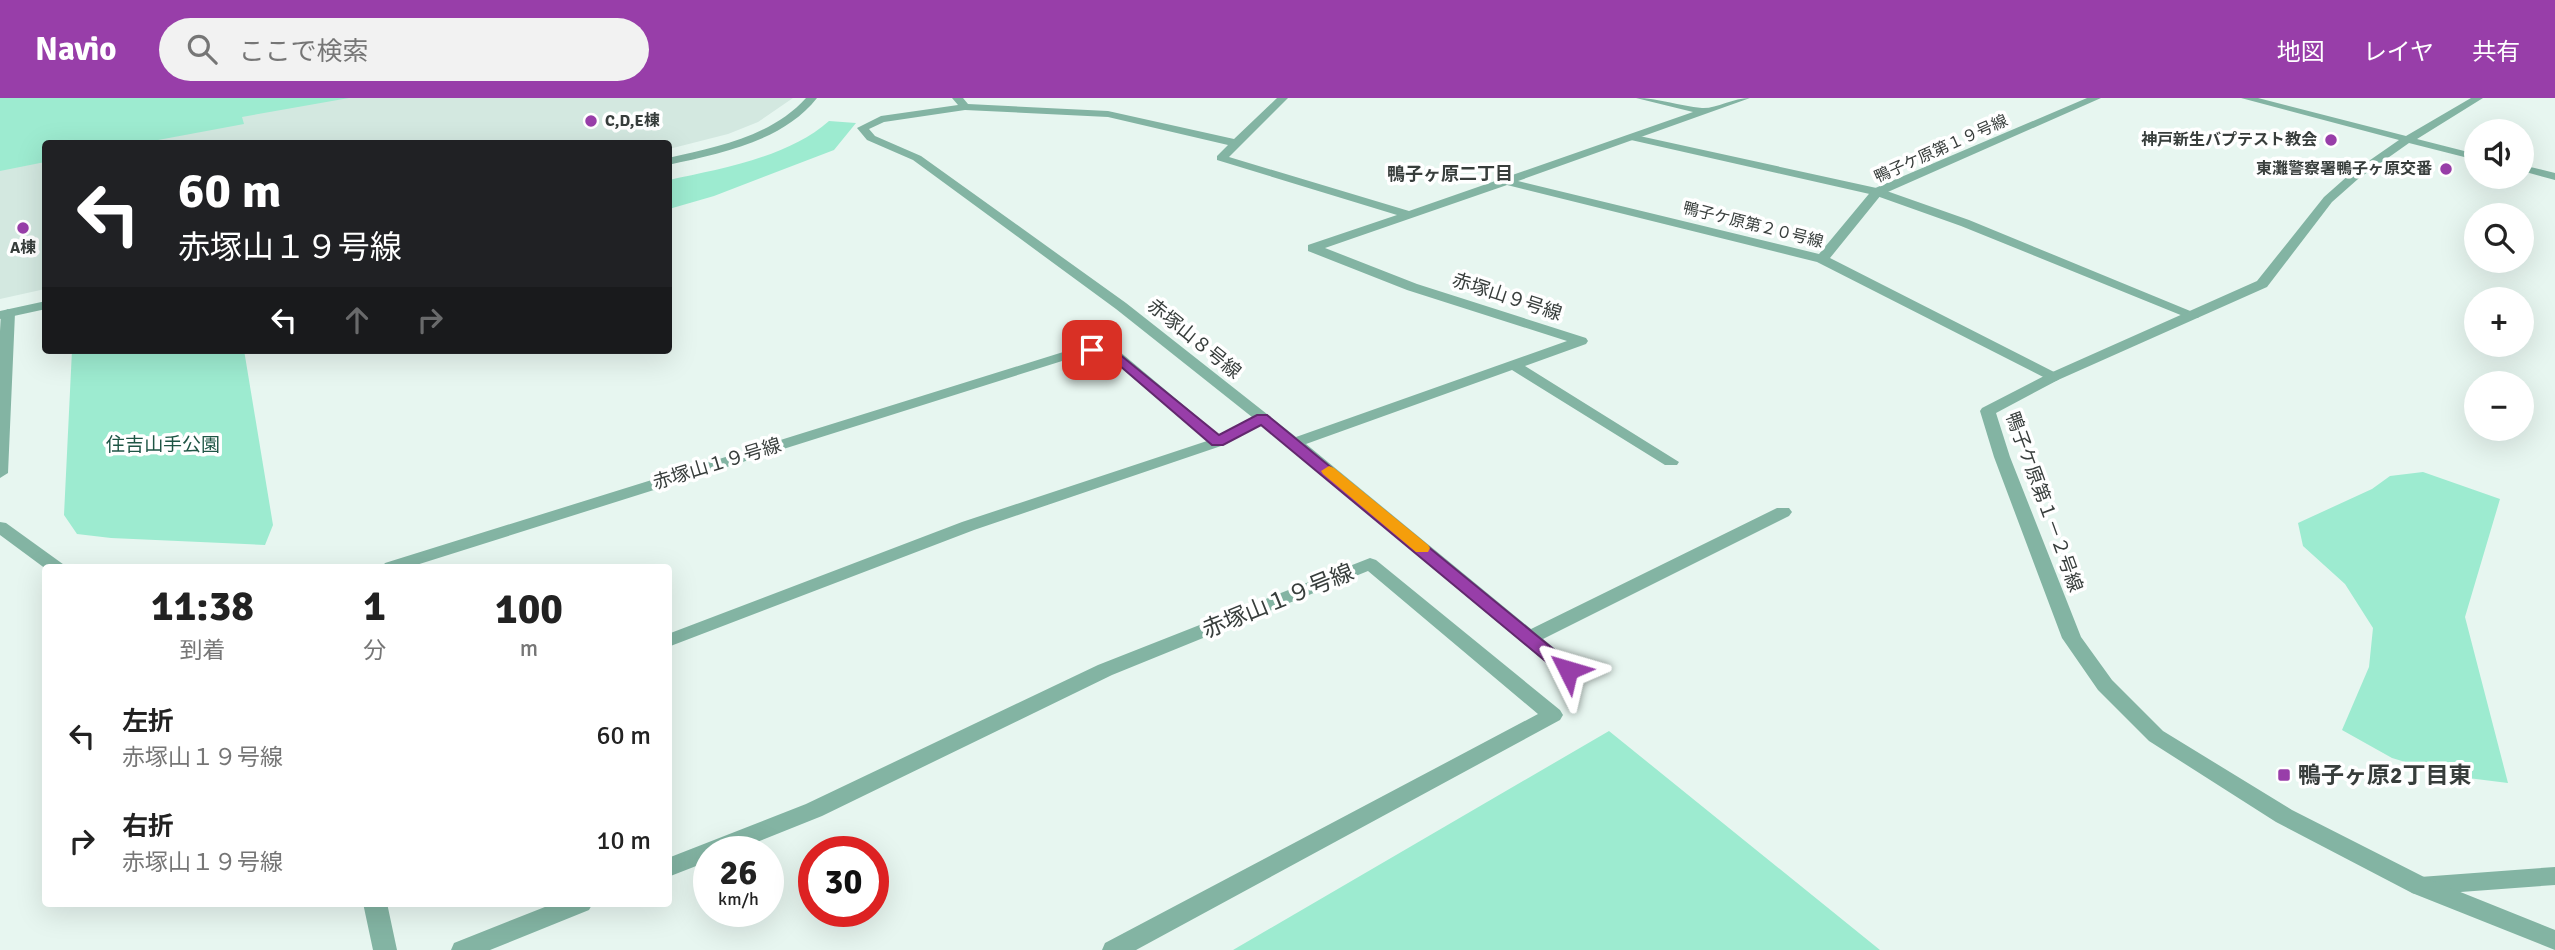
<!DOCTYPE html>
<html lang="ja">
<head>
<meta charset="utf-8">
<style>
  body { margin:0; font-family:Signika,"Noto Sans JP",sans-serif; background:#f2f2f2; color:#222; height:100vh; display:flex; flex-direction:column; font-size:26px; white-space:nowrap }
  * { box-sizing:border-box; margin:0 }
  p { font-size:23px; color:#767676 }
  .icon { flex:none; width:38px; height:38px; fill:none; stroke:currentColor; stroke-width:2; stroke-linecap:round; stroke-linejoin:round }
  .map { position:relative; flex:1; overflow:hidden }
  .sheet { position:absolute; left:42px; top:466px; width:630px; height:343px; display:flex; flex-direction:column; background:#fff; border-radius:7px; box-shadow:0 7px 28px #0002 }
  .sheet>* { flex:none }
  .guide { position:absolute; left:42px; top:42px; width:630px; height:214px; border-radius:7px; box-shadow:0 7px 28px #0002; background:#202124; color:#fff; overflow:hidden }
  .buttons { position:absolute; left:2464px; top:21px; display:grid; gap:14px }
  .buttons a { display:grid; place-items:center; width:70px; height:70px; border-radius:50%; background:#fff; box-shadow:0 7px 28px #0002; font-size:35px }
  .speed { position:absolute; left:693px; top:738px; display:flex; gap:14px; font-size:35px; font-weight:700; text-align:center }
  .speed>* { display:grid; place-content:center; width:91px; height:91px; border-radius:50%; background:#fff; box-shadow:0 7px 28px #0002; line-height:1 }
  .speed small { font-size:18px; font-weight:400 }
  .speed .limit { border:10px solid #d22; background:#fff; color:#111 }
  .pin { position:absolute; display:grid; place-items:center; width:60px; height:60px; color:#fff; margin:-30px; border-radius:14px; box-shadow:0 4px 10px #0006 }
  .me { position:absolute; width:77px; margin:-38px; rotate:310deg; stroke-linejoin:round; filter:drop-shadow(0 0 5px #0008) }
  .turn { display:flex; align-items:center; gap:24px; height:147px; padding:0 21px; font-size:32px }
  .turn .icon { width:91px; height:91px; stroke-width:2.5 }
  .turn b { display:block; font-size:49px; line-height:60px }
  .lanes { display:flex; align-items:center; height:66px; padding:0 21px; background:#0003; justify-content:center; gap:35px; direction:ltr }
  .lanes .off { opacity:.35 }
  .eta { display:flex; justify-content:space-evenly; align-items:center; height:119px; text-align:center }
  .eta b { font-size:42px; font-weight:800; line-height:49px }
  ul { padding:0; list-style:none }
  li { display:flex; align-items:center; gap:21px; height:105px; padding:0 21px }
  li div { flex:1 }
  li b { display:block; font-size:26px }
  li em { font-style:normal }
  header { display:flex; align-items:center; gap:42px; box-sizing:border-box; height:98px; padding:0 35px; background:#983ea9; color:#fff }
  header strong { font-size:33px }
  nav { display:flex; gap:38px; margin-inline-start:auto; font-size:24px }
  .search { width:490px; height:63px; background:#f2f2f2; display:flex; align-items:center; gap:18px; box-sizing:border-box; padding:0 24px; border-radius:38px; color:#767676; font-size:26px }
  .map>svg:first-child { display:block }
  .built { fill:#d3e8e0 }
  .green { fill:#9debd0 }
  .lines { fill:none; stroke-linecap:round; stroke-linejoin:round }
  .service { fill:#83b4a3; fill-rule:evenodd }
  .minor { fill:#83b4a3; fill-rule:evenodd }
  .tertiary { fill:#83b4a3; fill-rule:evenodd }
  .route { fill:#983ea9; stroke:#63286e; stroke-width:2 }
  .slow { fill:#f59e0b }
  .poi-dot { fill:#983ea9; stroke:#fff; stroke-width:2.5 }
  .labels { text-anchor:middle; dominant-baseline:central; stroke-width:7; stroke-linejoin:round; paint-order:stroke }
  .far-poi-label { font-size:16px; font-weight:bold; fill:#383e3c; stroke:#fff; text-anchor:end }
  .far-street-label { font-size:16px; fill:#383e3c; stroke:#fff }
  .far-neighbourhood-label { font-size:18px; font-weight:bold; fill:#383e3c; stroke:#fff }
  .street-label { font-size:19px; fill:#383e3c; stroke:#fff }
  .park-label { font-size:19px; fill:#1e5545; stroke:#fff }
  .near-street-label { font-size:23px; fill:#383e3c; stroke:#fff }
  .near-poi-label { font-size:23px; font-weight:bold; fill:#383e3c; stroke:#fff; text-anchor:start }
</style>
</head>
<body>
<header>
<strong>Navio</strong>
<div class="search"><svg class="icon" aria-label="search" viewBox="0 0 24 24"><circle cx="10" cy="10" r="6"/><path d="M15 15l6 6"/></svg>ここで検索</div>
<nav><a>地図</a><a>レイヤ</a><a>共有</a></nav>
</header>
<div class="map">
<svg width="2555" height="852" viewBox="0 0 2555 852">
  <rect width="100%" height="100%" fill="#e7f6f0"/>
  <path class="built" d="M 0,0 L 793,0 L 758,24 L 728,36 L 669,51 L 668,46 L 46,46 L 45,191 L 0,201 Z"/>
  <path class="green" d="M 0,0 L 349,0 L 242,19 L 244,26 L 142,45 L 46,46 L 45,64 L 0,73 Z
    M 829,23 L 856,25 L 834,52 L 714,98 L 669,111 L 669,82 C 720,71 789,59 829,23 Z
    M 72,252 L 244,252 L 273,427 L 265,447 L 111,440 L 77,436 L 64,417 Z
    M 2423,374 L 2500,401 L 2465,519 L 2508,685 L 2452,678 L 2392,660 L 2342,632 L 2369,569 L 2373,530 L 2345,486 L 2303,448 L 2298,425 L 2372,391 L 2390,378 Z
    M 1609,633 L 1880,852 L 1233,852 Z"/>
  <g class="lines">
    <path class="service" d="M 1635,37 L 1881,91 L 1969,122 L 2200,217 L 2198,220 L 2188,220 L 1961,128 L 1874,97 L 1631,42 L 1630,40 Z"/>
    <path class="minor" d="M 952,0 L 963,0 L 968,6 L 1108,13 L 1234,41 L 1277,0 L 1288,0 L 1229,59 L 1409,113 L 1693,14 L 1636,0 C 1659,0 1679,8 1702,10 C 1715,11 1733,0 1750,0 L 1518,83 L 1819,156 L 1873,91 L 2087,0 L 2101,0 L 1881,97 L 1830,160 L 2058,276 L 2061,279 L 2058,282 L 2053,284 L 1817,164 L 1507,87 L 1325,150 L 1417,186 L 1586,240 L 1588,243 L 1586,246 L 1525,268 L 1679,364 L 1677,367 L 1665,367 L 1512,272 L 1306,346 L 1531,531 L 1777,410 L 1789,410 L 1792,414 L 1789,418 L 1543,541 L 1575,567 L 1578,572 L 1575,577 L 1561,577 L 1261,327 L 1224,347 L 974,432 L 668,549 L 668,536 L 962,424 L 1207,343 L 1105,256 L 1078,258 L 410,469 L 382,469 L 385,465 L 1076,250 L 1113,248 L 1219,337 L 1252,319 L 1116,211 L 913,62 L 867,42 L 857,30 L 881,18 L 958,7 ZM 965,12 L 1108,19 L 1228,47 L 1217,58 L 1217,62 L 1397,117 L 1308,147 L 1308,153 L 1407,192 L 1567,243 L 1296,339 L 1126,205 L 921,58 L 875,38 L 869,31 L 884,24 Z
      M 8,211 L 15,215 L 8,375 L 0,380 L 0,233 L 1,215 Z
      M 0,424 L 6,425 L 67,469 L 46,469 L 46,471 L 0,437 Z
      M 1370,460 L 1376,462 L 1560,612 L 1563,617 L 1560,622 L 1136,852 L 1102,852 L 1105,845 L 1538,616 L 1368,473 L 1112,577 L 822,718 L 732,754 L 709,754 L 709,763 L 668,779 L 668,760 L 806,706 L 1098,567 Z
      M 2555,769 L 2555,787 L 2420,797 L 2412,795 L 2408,788 L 2412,781 L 2420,779 Z
      M 363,805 L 387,805 L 397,852 L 373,852 Z
      M 555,805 L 593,805 L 589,812 L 490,852 L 451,852 L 454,845 Z"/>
    <path class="tertiary" d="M 806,0 L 817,0 C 782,44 721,55 668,67 L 668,60 C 717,49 772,38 806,0 Z
      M 2241,0 L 2258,0 L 2406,38 L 2471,0 L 2483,0 L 2417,41 L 2476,56 L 2476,62 L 2409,45 L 2358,81 L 2332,104 L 2267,189 L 2058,282 L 1996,315 L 2010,359 L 2081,539 L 2112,582 L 2163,633 L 2292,712 L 2428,781 L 2555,832 L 2555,852 L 2412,795 L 2276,724 L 2149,643 L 2098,592 L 2062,540 L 1994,359 L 1980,313 L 1982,310 L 2048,276 L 2257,183 L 2324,99 L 2350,76 L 2399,42 Z
      M 2522,67 L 2555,75 L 2555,82 L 2522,73 Z
      M 46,203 L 46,211 L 0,221 L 0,213 Z"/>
  </g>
  <path class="route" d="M 1108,247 L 1219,337 L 1257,317 L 1267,317 L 1574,568 L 1577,572 L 1574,576 L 1561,576 L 1261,327 L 1223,347 L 1212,347 L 1105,255 L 1092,256 L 1086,252 L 1092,248 Z"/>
  <path class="slow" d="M 1329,368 L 1334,370 L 1428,447 L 1430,450 L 1428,454 L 1416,454 L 1323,376 L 1321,373 Z"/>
  <g class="poi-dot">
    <circle cx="591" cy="23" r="7"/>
    <circle cx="2331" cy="42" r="7"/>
    <circle cx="2446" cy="71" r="7"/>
    <circle cx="23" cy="130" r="7"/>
    <rect x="2277" y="670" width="14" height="14" rx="3.5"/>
  </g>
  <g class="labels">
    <g class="far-poi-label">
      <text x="605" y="23" text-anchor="start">C,D,E棟</text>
      <text x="2317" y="42">神戸新生バプテスト教会</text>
      <text x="2432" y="71">東灘警察署鴨子ヶ原交番</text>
      <text x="23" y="150" text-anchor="middle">A棟</text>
    </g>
    <g class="far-street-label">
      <text transform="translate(1941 51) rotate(-24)">鴨子ケ原第１９号線</text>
      <text transform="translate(1753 127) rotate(14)">鴨子ケ原第２０号線</text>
    </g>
    <g class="far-neighbourhood-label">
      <text x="1450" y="76">鴨子ヶ原二丁目</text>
    </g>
    <g class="street-label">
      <text transform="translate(1507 199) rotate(18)">赤塚山９号線</text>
      <text transform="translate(1194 241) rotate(39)">赤塚山８号線</text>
      <text transform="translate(717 366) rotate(-17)">赤塚山１９号線</text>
      <text transform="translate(2044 404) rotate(70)">鴨子ケ原第１－２号線</text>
    </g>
    <g class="park-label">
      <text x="163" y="347">住吉山手公園</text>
    </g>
    <g class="near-street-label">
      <text transform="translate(1278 503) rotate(-22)">赤塚山１９号線</text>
    </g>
    <g class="near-poi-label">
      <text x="2298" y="677">鴨子ヶ原2丁目東</text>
    </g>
  </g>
</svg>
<div class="buttons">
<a><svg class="icon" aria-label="sound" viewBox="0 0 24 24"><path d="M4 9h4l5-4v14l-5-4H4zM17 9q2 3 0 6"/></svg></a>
<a><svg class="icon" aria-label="search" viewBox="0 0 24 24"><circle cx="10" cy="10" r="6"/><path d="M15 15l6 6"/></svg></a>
<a>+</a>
<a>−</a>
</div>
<div class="speed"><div>26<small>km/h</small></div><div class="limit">30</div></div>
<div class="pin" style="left:1092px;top:252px;background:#d93025"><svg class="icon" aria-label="arrive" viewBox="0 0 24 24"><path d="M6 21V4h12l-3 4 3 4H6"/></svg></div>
<svg class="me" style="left:1568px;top:572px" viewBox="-20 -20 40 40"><path d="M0-17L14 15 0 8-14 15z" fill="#983ea9" stroke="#fff" stroke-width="4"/></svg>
<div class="guide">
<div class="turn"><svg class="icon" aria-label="left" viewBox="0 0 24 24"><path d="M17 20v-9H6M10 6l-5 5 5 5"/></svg><div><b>60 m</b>赤塚山１９号線</div></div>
<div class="lanes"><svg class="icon" aria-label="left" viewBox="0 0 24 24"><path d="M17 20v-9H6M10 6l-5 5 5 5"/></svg><svg class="icon off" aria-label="ahead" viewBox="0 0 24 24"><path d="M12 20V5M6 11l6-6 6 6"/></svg><svg class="icon off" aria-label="right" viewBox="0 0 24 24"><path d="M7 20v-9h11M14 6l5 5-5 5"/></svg></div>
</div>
<section class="sheet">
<div class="eta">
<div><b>11:38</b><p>到着</p></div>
<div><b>1</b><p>分</p></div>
<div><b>100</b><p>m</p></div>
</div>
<ul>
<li><svg class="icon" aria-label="left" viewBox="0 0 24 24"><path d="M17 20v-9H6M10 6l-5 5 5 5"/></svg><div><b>左折</b><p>赤塚山１９号線</p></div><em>60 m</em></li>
<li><svg class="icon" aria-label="right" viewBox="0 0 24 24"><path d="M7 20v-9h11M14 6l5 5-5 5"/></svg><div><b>右折</b><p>赤塚山１９号線</p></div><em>10 m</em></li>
</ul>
</section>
</div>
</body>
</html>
